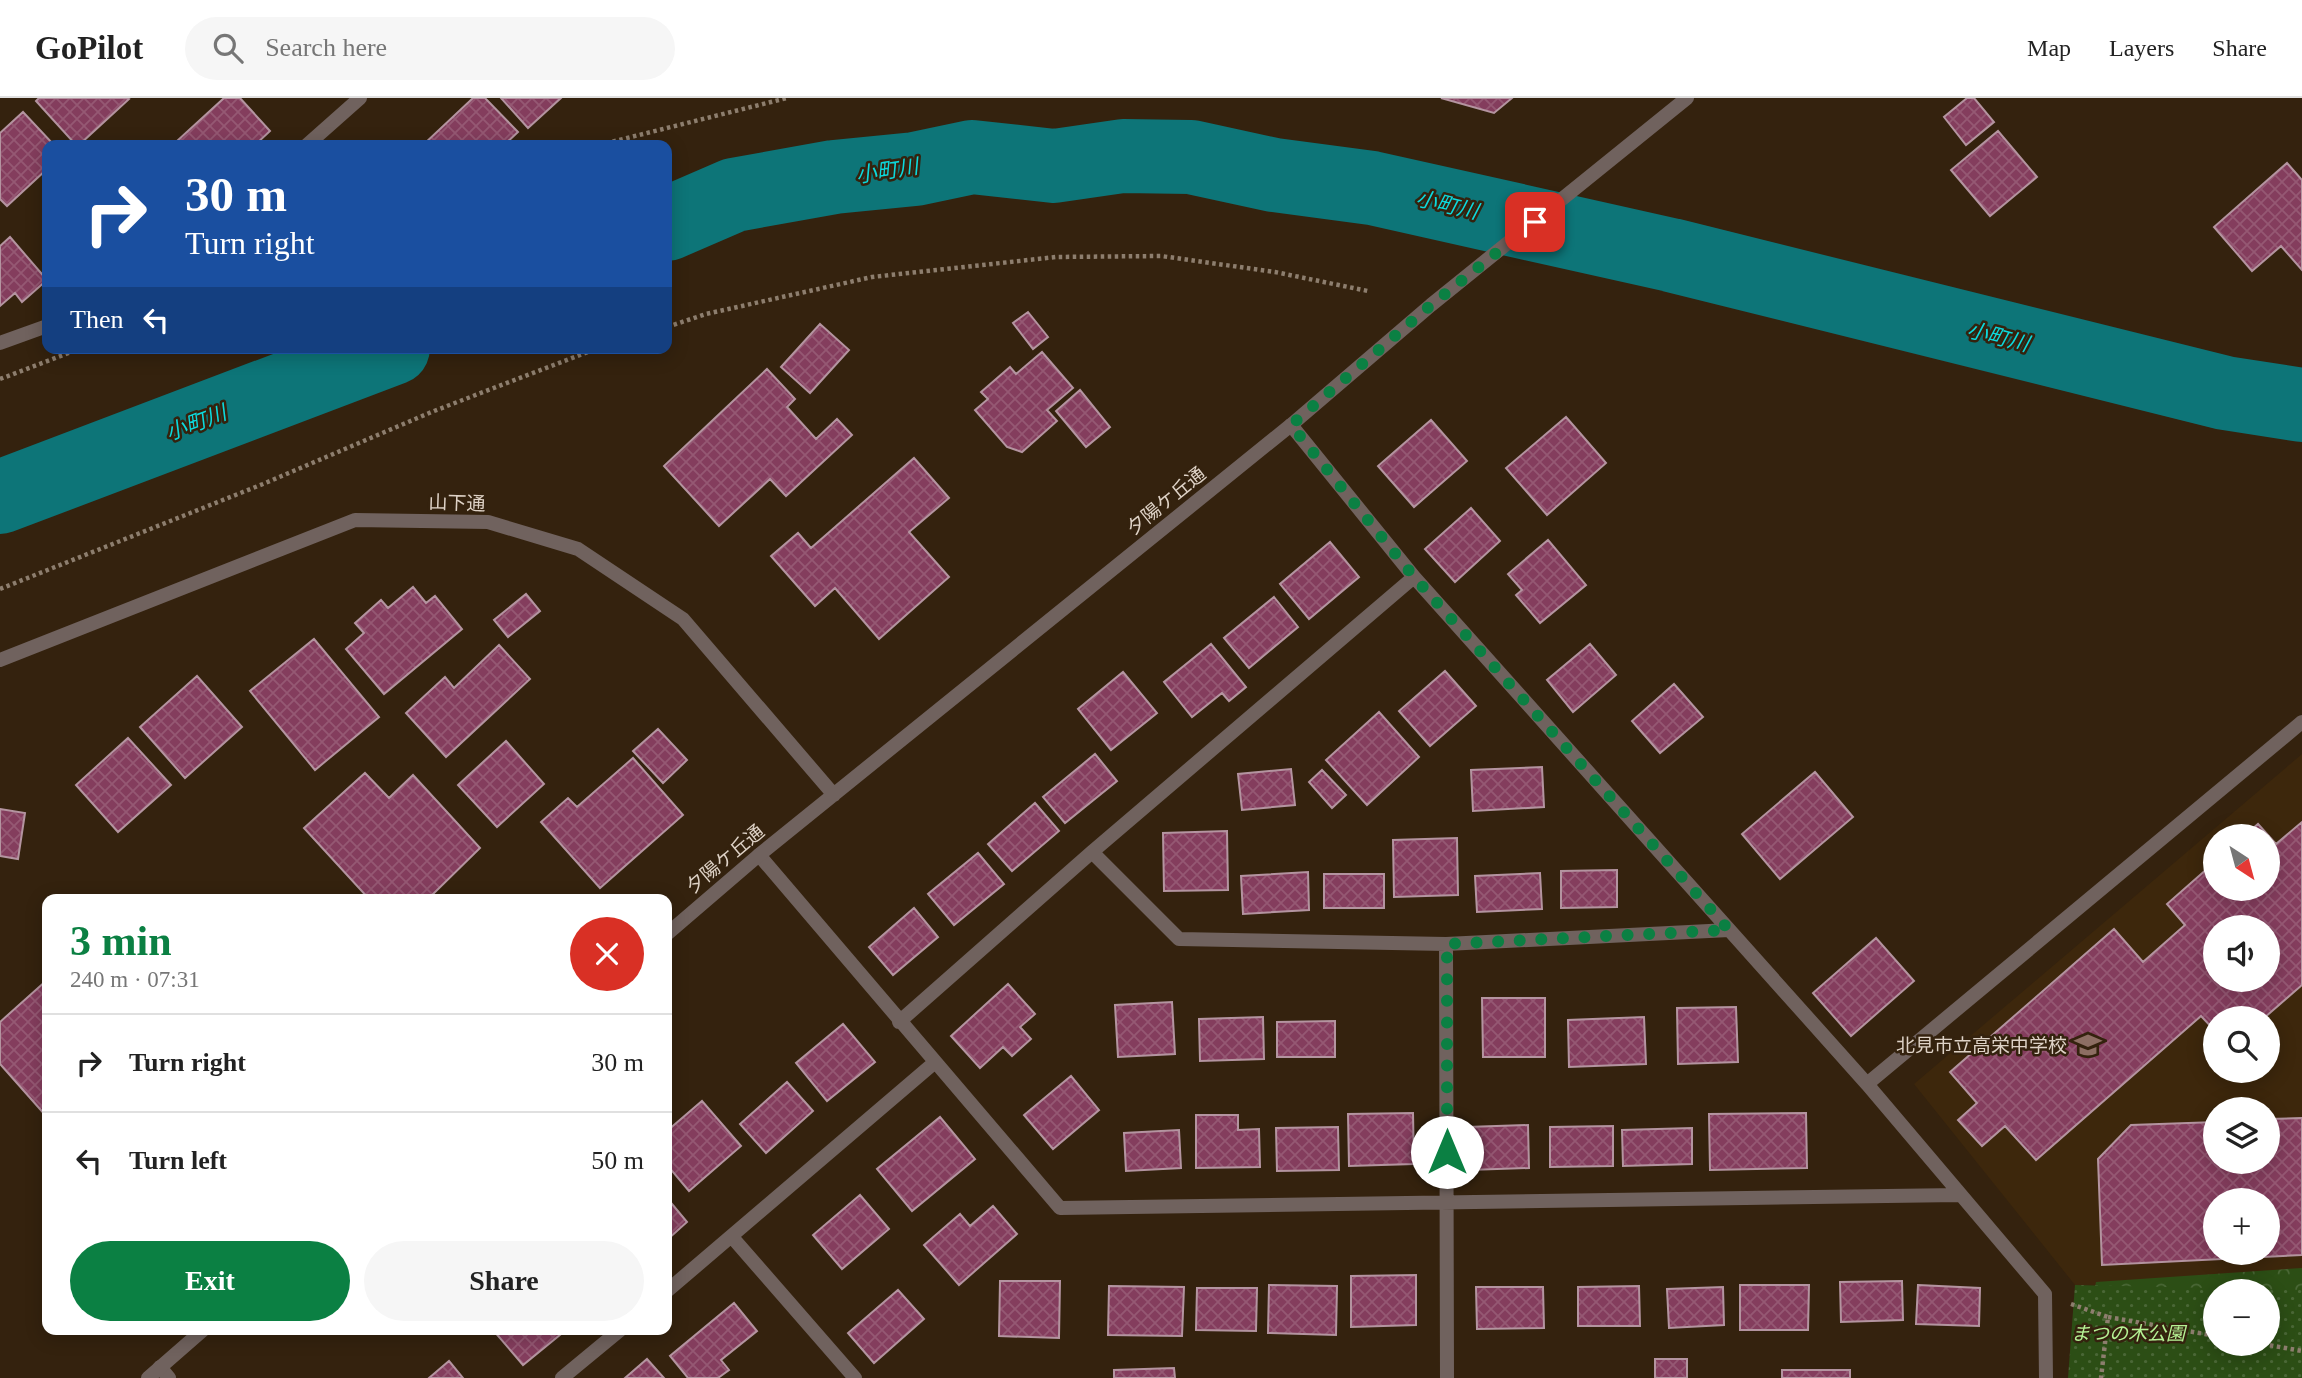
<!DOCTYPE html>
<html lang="en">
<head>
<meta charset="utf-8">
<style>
  body { margin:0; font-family:"Times New Roman","Noto Sans JP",serif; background:#f6f6f6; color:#222; height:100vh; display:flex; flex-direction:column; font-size:26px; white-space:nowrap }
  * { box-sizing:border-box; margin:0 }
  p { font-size:23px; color:#767676 }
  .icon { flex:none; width:38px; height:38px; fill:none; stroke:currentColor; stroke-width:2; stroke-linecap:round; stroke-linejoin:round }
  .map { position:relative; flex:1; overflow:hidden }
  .side { position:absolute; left:42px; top:796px; width:630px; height:441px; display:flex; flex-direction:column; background:#fff; border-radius:14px; box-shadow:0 4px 18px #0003 }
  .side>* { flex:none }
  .hud { position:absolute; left:42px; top:42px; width:630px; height:214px; border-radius:14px; box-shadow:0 4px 18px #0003; background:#1a4fa0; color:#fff; overflow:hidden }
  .needle { width:46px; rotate:144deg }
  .buttons { position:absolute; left:2203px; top:726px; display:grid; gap:14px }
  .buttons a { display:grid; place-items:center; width:77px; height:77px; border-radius:50%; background:#fff; box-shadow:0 4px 18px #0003; font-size:35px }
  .pin { position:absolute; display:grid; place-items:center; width:60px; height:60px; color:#fff; margin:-30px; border-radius:14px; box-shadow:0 4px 10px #0006 }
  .me { position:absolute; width:77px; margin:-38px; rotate:0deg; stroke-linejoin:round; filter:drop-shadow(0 0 5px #0008) }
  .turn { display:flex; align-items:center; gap:24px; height:147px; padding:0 28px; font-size:32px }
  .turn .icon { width:91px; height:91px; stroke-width:2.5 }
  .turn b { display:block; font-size:49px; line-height:60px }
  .then { display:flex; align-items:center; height:66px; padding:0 28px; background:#0003; gap:14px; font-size:26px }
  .round { display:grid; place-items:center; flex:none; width:74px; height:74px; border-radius:37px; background:#f6f6f6 }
  .summary { display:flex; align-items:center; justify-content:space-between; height:119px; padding:0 28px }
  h1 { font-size:42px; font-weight:700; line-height:52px; color:#0b8043 }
  .button { display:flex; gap:14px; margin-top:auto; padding:14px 28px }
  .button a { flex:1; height:80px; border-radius:42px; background:#0b8043; color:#fff; font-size:28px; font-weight:700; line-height:80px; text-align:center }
  .button a+a { background:#f6f6f6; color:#222 }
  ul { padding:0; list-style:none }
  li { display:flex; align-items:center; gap:21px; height:98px; padding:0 28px; border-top:2px solid #e0e0e0 }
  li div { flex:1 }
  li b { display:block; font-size:26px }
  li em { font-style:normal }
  header { display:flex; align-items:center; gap:42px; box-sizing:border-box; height:98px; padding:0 35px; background:#fff; border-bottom:2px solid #e0e0e0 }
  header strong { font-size:33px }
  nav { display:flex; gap:38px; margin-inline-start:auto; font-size:24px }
  .search { width:490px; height:63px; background:#f6f6f6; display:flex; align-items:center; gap:18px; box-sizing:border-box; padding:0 24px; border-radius:38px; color:#767676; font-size:26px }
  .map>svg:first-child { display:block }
  .built { fill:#3d270c; fill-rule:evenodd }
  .forest { fill:url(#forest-crowns); fill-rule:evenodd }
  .park { fill:url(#park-dots); fill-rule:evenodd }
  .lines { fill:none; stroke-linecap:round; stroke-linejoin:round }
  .river { stroke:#0d7578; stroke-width:74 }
  .building { fill:url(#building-cross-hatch); stroke:#b494a0; stroke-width:2; fill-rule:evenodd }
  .path { stroke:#8d7e6e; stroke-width:4.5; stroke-dasharray:3.5 3.5; stroke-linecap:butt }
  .minor { stroke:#70625e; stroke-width:14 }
  .tertiary { stroke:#70625e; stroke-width:14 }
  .route { stroke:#0b8043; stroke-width:12; stroke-dasharray:0 21.6 }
  .labels { text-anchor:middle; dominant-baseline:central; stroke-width:5; stroke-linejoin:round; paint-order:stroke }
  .street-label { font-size:19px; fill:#ded2c6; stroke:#34220e }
  .poi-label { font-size:19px; fill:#ded2c6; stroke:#34220e; text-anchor:end }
  .park-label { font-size:19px; font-style:italic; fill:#b5f194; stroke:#34220e }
  .water-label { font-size:21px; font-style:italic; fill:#0cd9dd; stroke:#34220e }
</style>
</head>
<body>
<header>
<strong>GoPilot</strong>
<div class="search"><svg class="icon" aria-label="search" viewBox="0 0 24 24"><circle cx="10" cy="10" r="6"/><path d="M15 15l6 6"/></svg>Search here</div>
<nav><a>Map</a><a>Layers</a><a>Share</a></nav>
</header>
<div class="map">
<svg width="2302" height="1280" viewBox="0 0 2302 1280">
  <defs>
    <pattern id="forest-crowns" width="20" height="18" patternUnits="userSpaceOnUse" patternTransform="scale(1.75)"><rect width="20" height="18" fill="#2c4e15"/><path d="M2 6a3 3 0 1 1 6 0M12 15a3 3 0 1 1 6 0" fill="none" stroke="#4a6736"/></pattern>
    <pattern id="park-dots" width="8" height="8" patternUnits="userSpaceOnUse" patternTransform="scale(1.75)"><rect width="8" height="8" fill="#2c4e15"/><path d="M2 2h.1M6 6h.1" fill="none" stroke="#4a6736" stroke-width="1.8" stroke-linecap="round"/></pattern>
    <pattern id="building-cross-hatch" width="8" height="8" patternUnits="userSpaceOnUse" patternTransform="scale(1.75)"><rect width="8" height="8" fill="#843d5d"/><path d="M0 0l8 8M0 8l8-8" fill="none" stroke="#955873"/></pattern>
  </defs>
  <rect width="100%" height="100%" fill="#34220e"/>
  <path class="built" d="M 2302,656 L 2302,1192 L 2075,1187 L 1914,986 ZM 2216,738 L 2268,738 L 2268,791 L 2216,791 ZM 2216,830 L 2268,830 L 2268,882 L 2216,882 ZM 2216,920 L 2268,920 L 2268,973 L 2216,973 ZM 2216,1012 L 2268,1012 L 2268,1064 L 2216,1064 ZM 2216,1102 L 2268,1102 L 2268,1155 L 2216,1155 Z"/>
  <path class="forest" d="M 2302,1170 L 2302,1280 L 2088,1222 L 2096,1184 ZM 2216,1194 L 2268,1194 L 2268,1246 L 2216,1246 Z"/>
  <path class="park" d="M 2075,1187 L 2302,1192 L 2302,1280 L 2068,1280 ZM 2216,1194 L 2268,1194 L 2268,1246 L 2216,1246 Z"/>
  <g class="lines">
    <path class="river" d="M 667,126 L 734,97 L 834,79 L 915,71 L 972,59 L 1054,68 L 1123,58 L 1191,59 L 1274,77 L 1372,90 L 1671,157 L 2225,295 L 2302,307
      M 0,399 L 393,250"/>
  </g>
  <path class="building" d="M 39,0 L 127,0 L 129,1 L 79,47 L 76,47 L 36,3 Z
    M 224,0 L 240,0 L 270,33 L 255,47 L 181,47 L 177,43 Z
    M 473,0 L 485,0 L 518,34 L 504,47 L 423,47 Z
    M 501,0 L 561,0 L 528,30 Z
    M 1441,0 L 1512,0 L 1494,15 Z
    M 1967,0 L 1974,0 L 1994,24 L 1966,47 L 1944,19 Z
    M 23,14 L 54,47 L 47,47 L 47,71 L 7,108 L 0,101 L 0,35 Z
    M 1998,33 L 2037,79 L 1990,118 L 1951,72 Z
    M 2287,65 L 2302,82 L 2302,172 L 2281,148 L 2252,173 L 2214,129 Z
    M 10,139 L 47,182 L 22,204 L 15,195 L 0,208 L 0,148 Z
    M 1028,214 L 1048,239 L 1033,251 L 1013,225 Z
    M 820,226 L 849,252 L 810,295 L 781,269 Z
    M 1042,254 L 1073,290 L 1047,312 L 1057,323 L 1022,354 L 1007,349 L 975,312 L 988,301 L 981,294 L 1010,269 L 1016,276 Z
    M 767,271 L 795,301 L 787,309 L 816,341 L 837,321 L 852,337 L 786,398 L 770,381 L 719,428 L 664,368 Z
    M 1080,292 L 1110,329 L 1086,349 L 1056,313 Z
    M 1566,319 L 1606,365 L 1547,417 L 1506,370 Z
    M 1431,322 L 1467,363 L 1414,409 L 1378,368 Z
    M 914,360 L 949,400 L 909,434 L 949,479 L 879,541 L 835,490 L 815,508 L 771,458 L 798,435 L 811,450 Z
    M 1471,410 L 1500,443 L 1455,484 L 1425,451 Z
    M 1548,442 L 1586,487 L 1540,525 L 1516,497 L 1522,492 L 1508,476 Z
    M 1330,444 L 1359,479 L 1309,521 L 1280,486 Z
    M 413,489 L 426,505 L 435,498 L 462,531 L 384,596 L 346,551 L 364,535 L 355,525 L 381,502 L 388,510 Z
    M 526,496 L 540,513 L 508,539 L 494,522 Z
    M 1274,499 L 1298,529 L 1249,570 L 1224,540 Z
    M 314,541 L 379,619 L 315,672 L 250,593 Z
    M 1211,546 L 1246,589 L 1229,603 L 1222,595 L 1192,619 L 1164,584 Z
    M 1590,546 L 1616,577 L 1573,614 L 1547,582 Z
    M 499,547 L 530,581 L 446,659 L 406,615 L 445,579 L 454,590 Z
    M 1445,573 L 1476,608 L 1430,648 L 1399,613 Z
    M 1123,574 L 1157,615 L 1111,652 L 1078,611 Z
    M 197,578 L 242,629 L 185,680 L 140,629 Z
    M 1674,586 L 1703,619 L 1660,655 L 1632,623 Z
    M 1379,614 L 1419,659 L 1367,707 L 1326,662 Z
    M 658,631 L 687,662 L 663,685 L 633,653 Z
    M 128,640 L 171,687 L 118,734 L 76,687 Z
    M 506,643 L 544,686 L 497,729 L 458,687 Z
    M 1095,656 L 1117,683 L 1065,725 L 1043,699 Z
    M 633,660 L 683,717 L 600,790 L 541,724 L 568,700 L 577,709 Z
    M 1542,669 L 1544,709 L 1473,713 L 1471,672 Z
    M 1291,671 L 1295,707 L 1242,712 L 1238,676 Z
    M 1322,672 L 1346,697 L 1332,710 L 1309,684 Z
    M 1815,674 L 1853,719 L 1780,781 L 1742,736 Z
    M 365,675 L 389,700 L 413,677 L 480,750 L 427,802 L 370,802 L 304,730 Z
    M 1035,705 L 1059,733 L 1012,773 L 988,746 Z
    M 0,711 L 25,715 L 18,761 L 0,758 Z
    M 2302,724 L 2302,887 L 2264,920 L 2216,920 L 2216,934 L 2201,918 L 2036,1062 L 2005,1028 L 1982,1048 L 1958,1022 L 1977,1005 L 1950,974 L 2114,831 L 2143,864 L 2185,827 L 2167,806 L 2216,763 L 2216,791 L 2268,791 L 2268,738 L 2244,738 L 2258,726 L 2276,746 ZM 2216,830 L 2268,830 L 2268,882 L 2216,882 Z
    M 1227,733 L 1228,792 L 1164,793 L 1163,735 Z
    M 1457,740 L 1458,797 L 1394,799 L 1393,742 Z
    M 978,755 L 1004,786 L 954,827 L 928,796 Z
    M 1617,772 L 1617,809 L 1561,810 L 1561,773 Z
    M 1308,774 L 1309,812 L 1243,816 L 1241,778 Z
    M 1540,775 L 1542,811 L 1477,814 L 1475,778 Z
    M 1324,776 L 1384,776 L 1384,810 L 1324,810 Z
    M 914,810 L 938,839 L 893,877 L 869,849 Z
    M 1876,840 L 1914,883 L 1851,938 L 1813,895 Z
    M 47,882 L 47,1019 L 0,966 L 0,924 Z
    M 1008,886 L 1035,916 L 1020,929 L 1031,941 L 1012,958 L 1003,949 L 980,970 L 951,938 Z
    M 1482,900 L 1545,900 L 1545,959 L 1483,959 Z
    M 1172,904 L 1175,956 L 1118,959 L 1115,907 Z
    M 1736,909 L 1738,964 L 1678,966 L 1677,910 Z
    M 1263,919 L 1264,961 L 1200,963 L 1199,921 Z
    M 1644,919 L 1646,966 L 1569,969 L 1568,922 Z
    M 1335,923 L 1335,959 L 1277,959 L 1277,924 Z
    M 843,926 L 875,964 L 827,1003 L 796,965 Z
    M 1071,978 L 1099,1012 L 1053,1051 L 1024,1017 Z
    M 787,984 L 813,1013 L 766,1055 L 740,1026 Z
    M 702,1003 L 741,1048 L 689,1093 L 667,1067 L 667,1033 Z
    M 1413,1015 L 1414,1066 L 1349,1068 L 1348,1016 Z
    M 1806,1015 L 1807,1070 L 1710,1072 L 1709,1016 Z
    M 1196,1017 L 1238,1017 L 1238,1032 L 1259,1031 L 1260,1069 L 1196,1070 Z
    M 940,1019 L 975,1061 L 912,1113 L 877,1071 Z
    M 2302,1020 L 2302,1157 L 2102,1167 L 2098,1061 L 2131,1027 L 2216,1024 L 2216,1064 L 2268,1064 L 2268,1021 ZM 2216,1102 L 2268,1102 L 2268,1155 L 2216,1155 Z
    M 1528,1027 L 1529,1070 L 1469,1072 L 1467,1029 Z
    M 1613,1028 L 1613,1068 L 1550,1069 L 1550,1029 Z
    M 1338,1029 L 1339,1072 L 1277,1073 L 1276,1030 Z
    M 1692,1030 L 1692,1066 L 1623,1068 L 1622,1032 Z
    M 1179,1032 L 1181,1070 L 1126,1073 L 1124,1035 Z
    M 860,1097 L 889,1131 L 842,1171 L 813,1137 Z
    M 667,1100 L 687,1124 L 667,1142 Z
    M 993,1108 L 1017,1136 L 959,1187 L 924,1147 L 960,1116 L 970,1128 Z
    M 1416,1177 L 1416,1227 L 1351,1229 L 1351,1178 Z
    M 1000,1183 L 1060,1183 L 1059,1240 L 999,1238 Z
    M 1902,1183 L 1903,1222 L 1841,1224 L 1840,1184 Z
    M 1269,1187 L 1337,1188 L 1336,1237 L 1268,1235 Z
    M 1740,1187 L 1809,1187 L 1808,1232 L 1740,1232 Z
    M 1918,1187 L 1980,1190 L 1979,1228 L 1916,1226 Z
    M 1109,1188 L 1184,1189 L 1182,1238 L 1108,1237 Z
    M 1639,1188 L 1640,1228 L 1578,1228 L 1578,1189 Z
    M 1476,1189 L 1543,1189 L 1544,1230 L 1477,1231 Z
    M 1723,1189 L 1724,1227 L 1669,1230 L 1667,1191 Z
    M 1197,1190 L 1257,1190 L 1256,1233 L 1196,1232 Z
    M 898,1192 L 924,1221 L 874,1265 L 848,1235 Z
    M 734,1205 L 757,1233 L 721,1262 L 729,1272 L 718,1280 L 688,1280 L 670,1258 Z
    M 493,1232 L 566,1232 L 523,1267 Z
    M 647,1261 L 664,1280 L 625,1280 Z
    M 1655,1261 L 1687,1261 L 1687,1280 L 1655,1280 Z
    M 449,1263 L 463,1280 L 429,1280 Z
    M 1174,1270 L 1175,1280 L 1114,1280 L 1114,1272 Z
    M 1782,1272 L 1850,1272 L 1850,1280 L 1782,1280 Z"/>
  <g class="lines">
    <path class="path" d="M 599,47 L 787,0
      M 667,229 L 706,216 L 872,179 L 1056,159 L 1161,158 L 1275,174 L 1368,193
      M 0,281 L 82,250
      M 0,491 L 263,386 L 434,313 L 598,250
      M 2071,1206 L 2108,1219 L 2101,1280
      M 2108,1219 L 2216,1238
      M 2263,1246 L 2302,1253"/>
    <path class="minor" d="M 307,47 L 360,0
      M 0,245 L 47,228
      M 1291,327 L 1414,479 L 1867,986 L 2045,1196 L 2046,1280
      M 1092,754 L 1179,841 L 1446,846 L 1729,832
      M 759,757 L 1060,1110 L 1959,1097
      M 1446,846 L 1447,1280
      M 899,924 L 1092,754 L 1414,479
      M 1867,986 L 2302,624
      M 732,1139 L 855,1280
      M 667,1193 L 934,965
      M 160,1269 L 169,1280
      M 562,1280 L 620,1232"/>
    <path class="tertiary" d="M 0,562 L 355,422 L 488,424 L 578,451 L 683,521 L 834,697
      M 667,836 L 759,757 L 1291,327 L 1431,207 L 1687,0
      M 148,1280 L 203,1232"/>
  </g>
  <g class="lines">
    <path class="route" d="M 1447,1054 L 1447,846 L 1729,832 L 1414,479 L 1291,327 L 1431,207 L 1535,124"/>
  </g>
  <defs>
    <symbol id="school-bare" viewBox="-9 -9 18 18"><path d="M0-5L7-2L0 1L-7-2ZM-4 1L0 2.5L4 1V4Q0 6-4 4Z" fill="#8d6e63" stroke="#34220e" stroke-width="2.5" paint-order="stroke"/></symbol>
  </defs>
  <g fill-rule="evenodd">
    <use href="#school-bare" x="2069" y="928" width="38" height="38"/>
  </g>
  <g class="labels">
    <g class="street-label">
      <text transform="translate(1166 403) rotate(-39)">夕陽ケ丘通</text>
      <text transform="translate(457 405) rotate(2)">山下通</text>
      <text transform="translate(725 761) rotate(-40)">夕陽ケ丘通</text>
    </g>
    <g class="poi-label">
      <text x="2067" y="947">北見市立高栄中学校</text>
    </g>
    <g class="park-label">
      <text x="2128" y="1235">まつの木公園</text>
    </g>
    <g class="water-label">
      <text transform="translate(887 73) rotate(-9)">小町川</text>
      <text transform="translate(1447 107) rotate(13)">小町川</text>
      <text transform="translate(1998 239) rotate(14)">小町川</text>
      <text transform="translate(196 325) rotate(-21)">小町川</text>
    </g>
  </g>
</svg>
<div class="buttons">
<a><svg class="needle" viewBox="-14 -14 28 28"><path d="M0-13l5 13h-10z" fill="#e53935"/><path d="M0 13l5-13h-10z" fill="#767676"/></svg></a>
<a><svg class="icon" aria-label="sound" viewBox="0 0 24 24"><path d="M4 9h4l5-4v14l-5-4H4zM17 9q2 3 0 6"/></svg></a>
<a><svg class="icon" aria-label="search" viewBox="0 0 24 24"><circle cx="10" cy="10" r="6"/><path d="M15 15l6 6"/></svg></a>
<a><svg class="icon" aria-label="layers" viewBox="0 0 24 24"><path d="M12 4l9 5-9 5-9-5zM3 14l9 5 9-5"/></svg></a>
<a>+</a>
<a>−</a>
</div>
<div class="pin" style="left:1535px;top:124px;background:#d93025"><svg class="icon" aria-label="arrive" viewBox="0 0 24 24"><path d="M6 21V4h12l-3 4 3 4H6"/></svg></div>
<svg class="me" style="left:1447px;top:1054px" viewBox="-20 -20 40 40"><circle r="19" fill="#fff"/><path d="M0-13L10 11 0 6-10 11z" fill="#0b8043"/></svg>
<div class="hud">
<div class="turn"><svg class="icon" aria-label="right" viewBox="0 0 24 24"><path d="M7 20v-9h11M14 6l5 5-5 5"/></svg><div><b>30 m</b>Turn right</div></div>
<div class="then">Then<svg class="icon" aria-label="left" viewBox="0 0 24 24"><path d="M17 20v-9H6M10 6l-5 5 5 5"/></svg></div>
</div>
<section class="side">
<div class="summary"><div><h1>3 min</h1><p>240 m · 07:31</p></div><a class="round" style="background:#d93025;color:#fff"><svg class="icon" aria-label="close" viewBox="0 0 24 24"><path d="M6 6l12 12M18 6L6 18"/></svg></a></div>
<ul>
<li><svg class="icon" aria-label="right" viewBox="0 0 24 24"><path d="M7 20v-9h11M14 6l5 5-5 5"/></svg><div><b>Turn right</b></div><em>30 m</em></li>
<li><svg class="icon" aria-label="left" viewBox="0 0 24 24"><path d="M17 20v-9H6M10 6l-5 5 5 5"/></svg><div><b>Turn left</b></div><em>50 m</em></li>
</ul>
<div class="button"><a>Exit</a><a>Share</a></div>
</section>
</div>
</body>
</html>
